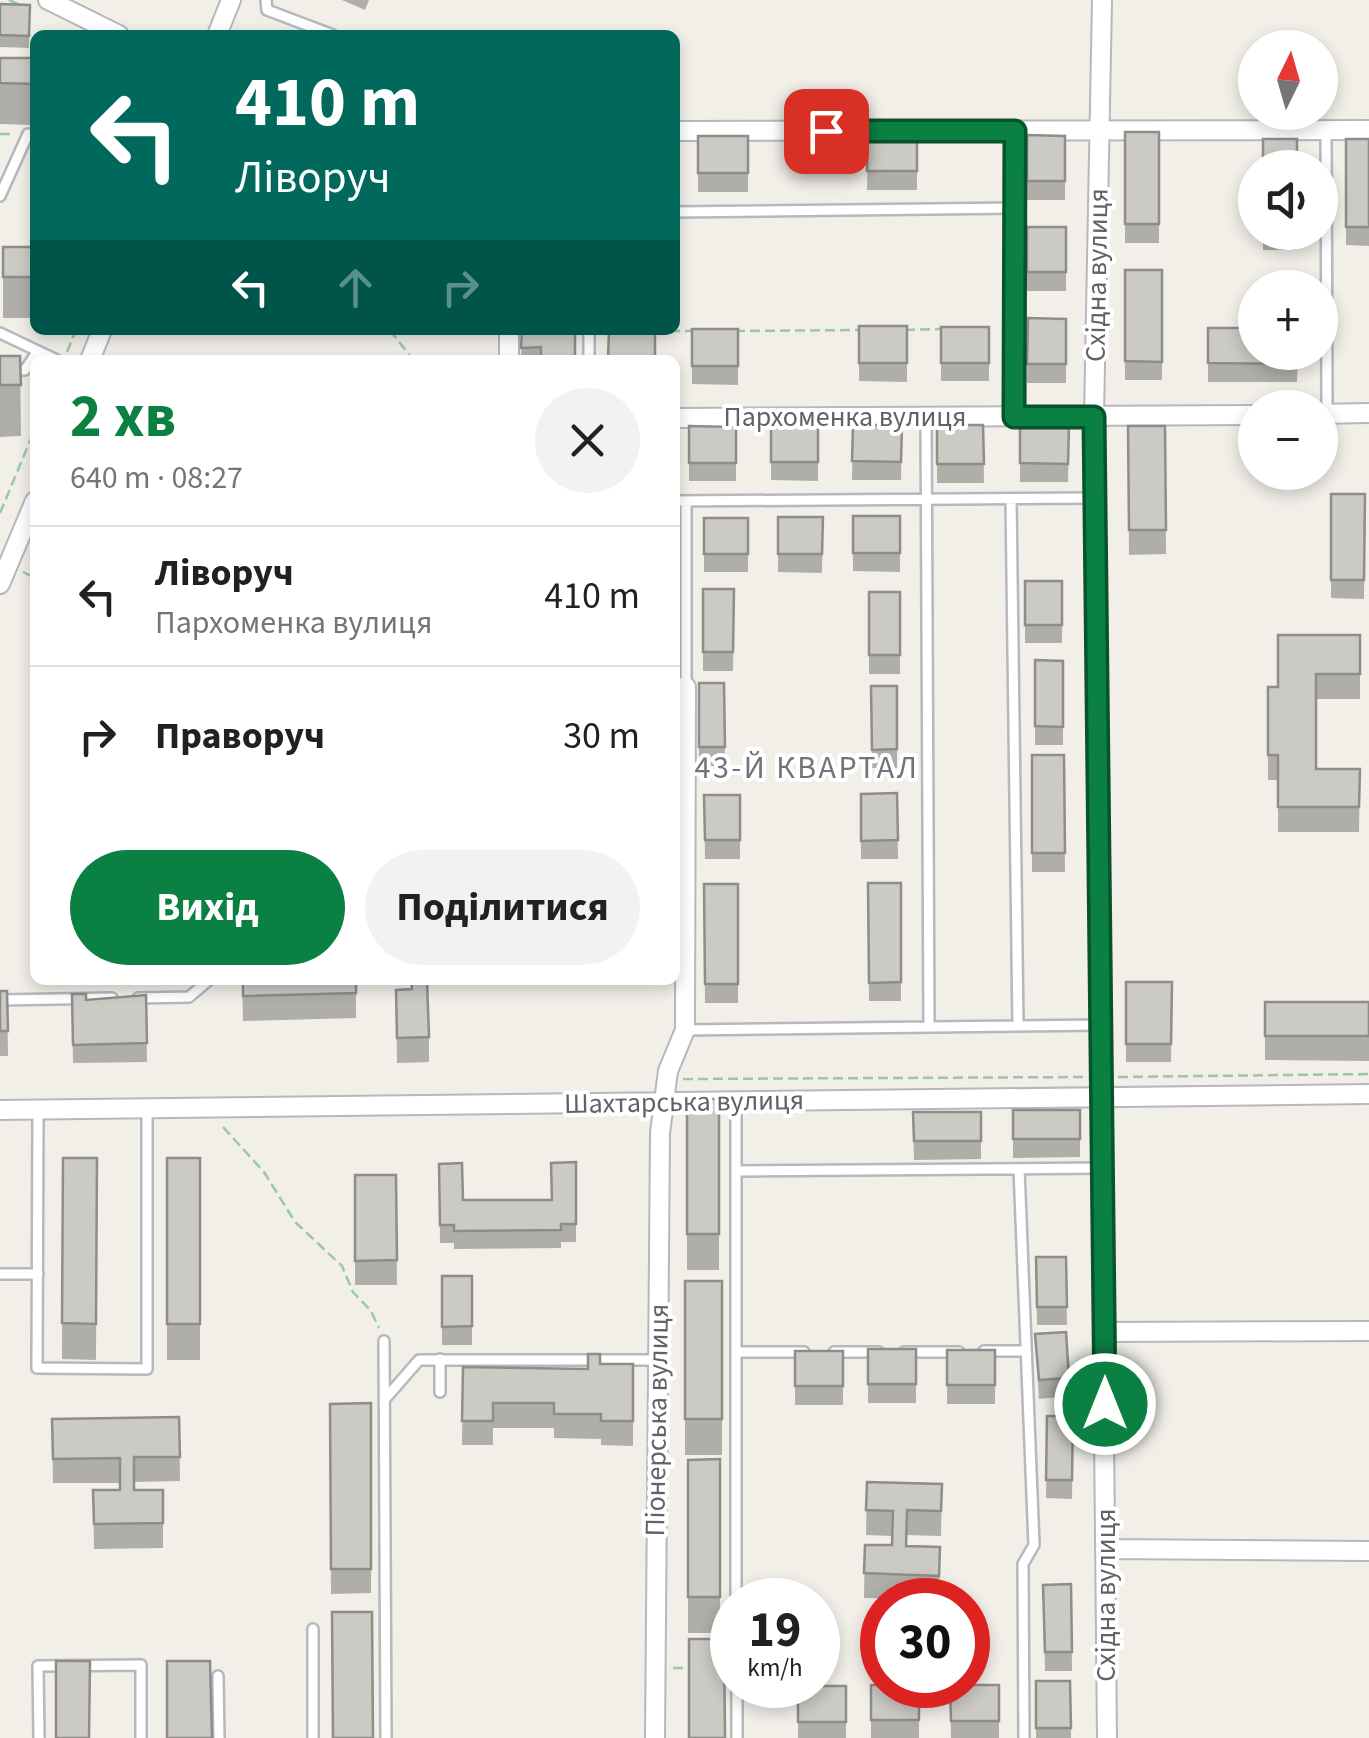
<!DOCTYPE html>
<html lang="uk">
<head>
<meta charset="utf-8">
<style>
  body { margin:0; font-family:"Source Sans 3",sans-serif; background:#f2f2f2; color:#202124; height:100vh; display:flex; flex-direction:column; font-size:38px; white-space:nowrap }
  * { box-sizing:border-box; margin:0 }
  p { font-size:32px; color:#757577 }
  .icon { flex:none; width:55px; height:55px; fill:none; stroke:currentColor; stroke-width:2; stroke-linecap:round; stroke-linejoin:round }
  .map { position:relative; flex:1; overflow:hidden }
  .sheet { position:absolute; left:30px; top:355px; width:650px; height:630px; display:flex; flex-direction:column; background:#fff; border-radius:15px; box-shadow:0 5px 15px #0003 }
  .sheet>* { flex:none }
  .banner { position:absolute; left:30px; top:30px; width:650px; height:305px; border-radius:15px; box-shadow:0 5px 15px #0003; background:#00695c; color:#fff; overflow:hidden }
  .needle { width:65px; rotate:5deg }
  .tools { position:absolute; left:1238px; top:30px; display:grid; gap:20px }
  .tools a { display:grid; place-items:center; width:100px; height:100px; border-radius:50%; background:#fff; box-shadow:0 5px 15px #0003; font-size:50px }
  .speed { position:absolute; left:710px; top:1578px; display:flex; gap:20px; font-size:50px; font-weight:700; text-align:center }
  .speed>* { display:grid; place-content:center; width:130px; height:130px; border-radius:50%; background:#fff; box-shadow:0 5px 15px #0003; line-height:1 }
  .speed small { font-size:25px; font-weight:400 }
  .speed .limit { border:15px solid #d22; background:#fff; color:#111 }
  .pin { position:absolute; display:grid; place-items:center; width:85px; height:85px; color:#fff; margin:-42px; border-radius:20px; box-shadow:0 5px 15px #0006 }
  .me { position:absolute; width:110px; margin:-55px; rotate:0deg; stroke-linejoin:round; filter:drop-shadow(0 0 8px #0008) }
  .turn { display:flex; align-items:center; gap:35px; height:210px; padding:0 40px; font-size:45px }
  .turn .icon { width:130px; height:130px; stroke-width:2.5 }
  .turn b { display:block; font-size:70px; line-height:85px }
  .lanes { display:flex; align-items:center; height:95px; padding:0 40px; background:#0003; justify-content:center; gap:50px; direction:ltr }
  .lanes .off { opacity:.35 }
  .round { display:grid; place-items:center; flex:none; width:105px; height:105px; border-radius:52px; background:#f2f2f2 }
  .head { display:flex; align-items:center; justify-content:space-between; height:170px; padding:0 40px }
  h1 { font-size:60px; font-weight:700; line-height:75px; color:#0b8043 }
  .action { display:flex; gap:20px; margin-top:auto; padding:20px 40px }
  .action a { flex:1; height:115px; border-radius:60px; background:#0b8043; color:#fff; font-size:40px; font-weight:700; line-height:115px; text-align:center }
  .action a+a { background:#f2f2f2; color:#202124 }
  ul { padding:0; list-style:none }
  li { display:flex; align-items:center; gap:30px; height:140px; padding:0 40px; border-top:2px solid #e0e0e0 }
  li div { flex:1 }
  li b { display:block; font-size:38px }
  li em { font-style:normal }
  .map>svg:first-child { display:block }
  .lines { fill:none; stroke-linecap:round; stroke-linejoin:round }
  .service-casing { stroke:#b5b8bc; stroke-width:14 }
  .minor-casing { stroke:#b5b8bc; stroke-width:22 }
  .path { stroke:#9cc7a9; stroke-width:2.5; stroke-dasharray:10 5; stroke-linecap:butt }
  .service { stroke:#fff; stroke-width:9 }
  .minor { stroke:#fff; stroke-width:18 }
  .wall { fill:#afaea9 }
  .building { fill:#cccac5; stroke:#8f8d8a; stroke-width:2.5 }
  .route-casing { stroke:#07532c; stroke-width:25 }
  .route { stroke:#0b8043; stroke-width:18 }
  .labels { text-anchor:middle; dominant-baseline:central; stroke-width:8; stroke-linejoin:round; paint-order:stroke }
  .street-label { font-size:28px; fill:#5f6368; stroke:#fff }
  .quarter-label { font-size:32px; letter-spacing:2.5px; fill:#70757a; stroke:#fff }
</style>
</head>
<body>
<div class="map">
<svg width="1369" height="1738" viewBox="0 0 1369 1738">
  <rect width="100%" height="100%" fill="#f1efe8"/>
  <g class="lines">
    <defs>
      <path id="service" d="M 266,0 L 267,10 L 333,35
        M 1326,130 L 1327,413
        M 0,196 L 28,134
        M 675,212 L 1015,208
        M 589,330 L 589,360
        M 0,333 L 57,360
        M 0,371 L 25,370 L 38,351
        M 926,417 L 929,1027
        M 1014,417 L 1015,131
        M 1011,499 L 1018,1026
        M 675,501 L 1095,498
        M 686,687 L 686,501
        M 138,998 L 189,997 L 209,980
        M 0,1000 L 112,998
        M 685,1030 L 1102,1025
        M 736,1102 L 736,1600
        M 38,1111 L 37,1368 L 147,1369 L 147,1109
        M 1019,1169 L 1034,1545 L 1023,1564 L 1024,1738
        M 736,1171 L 1103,1168
        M 0,1274 L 38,1274
        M 384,1341 L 386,1738
        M 984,1351 L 1026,1351
        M 736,1352 L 804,1352
        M 834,1352 L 879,1352
        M 904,1352 L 959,1352
        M 440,1392 L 440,1359
        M 385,1399 L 419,1360 L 658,1360
        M 313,1629 L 313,1738
        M 218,1676 L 219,1738
        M 737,1685 L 737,1738
        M 39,1738 L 38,1666 L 141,1665 L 141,1738"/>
      <path id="minor" d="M 48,0 L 119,35
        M 1102,0 L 1094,417 L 1107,1738
        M 217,35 L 231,0
        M 675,131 L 1369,130
        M 509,330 L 509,360
        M 90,360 L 102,330
        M 1320,414 L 1369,413
        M 675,418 L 1255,415
        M 0,584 L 35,501
        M 0,1110 L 1369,1094
        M 1105,1332 L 1369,1331
        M 1105,1549 L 1369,1551
        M 655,1738 L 660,1133 L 668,1071 L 685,1030 L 686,687 L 675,688"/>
    </defs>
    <use href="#service" class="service-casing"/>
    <use href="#minor" class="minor-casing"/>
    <path class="path" d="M 9,0 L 20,5
      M 0,134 L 13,134
      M 390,330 L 413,360
      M 905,330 L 942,329
      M 655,331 L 692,331
      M 735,331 L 862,330
      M 67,352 L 76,330
      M 0,513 L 35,429
      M 23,572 L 35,578
      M 1118,1077 L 1369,1074
      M 683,1079 L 1085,1077
      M 223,1127 L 264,1172 L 295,1222 L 342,1266 L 353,1292 L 371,1311 L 379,1328
      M 673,1668 L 690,1668
      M 723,1668 L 732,1669"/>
    <use href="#service" class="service"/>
    <use href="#minor" class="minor"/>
  </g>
  <path class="wall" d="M 342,0 L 369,0 L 365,10 Z
    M 0,4 L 30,5 L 29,48 L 0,47 Z
    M 0,58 L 35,58 L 35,125 L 0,124 Z
    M 1125,132 L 1159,132 L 1159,243 L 1125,243 Z
    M 868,134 L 917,134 L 917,190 L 867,190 Z
    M 1027,135 L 1065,136 L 1065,200 L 1027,200 Z
    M 698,136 L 748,136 L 748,192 L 698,192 Z
    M 1346,139 L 1369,139 L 1369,246 L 1346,245 Z
    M 1027,227 L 1066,227 L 1066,291 L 1027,291 Z
    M 1263,232 L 1296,232 L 1296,250 L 1263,250 Z
    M 3,247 L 35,247 L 35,318 L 3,318 Z
    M 1125,270 L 1162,270 L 1162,380 L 1125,380 Z
    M 1028,318 L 1066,319 L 1066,383 L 1027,383 Z
    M 859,326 L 907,326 L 907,382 L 859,381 Z
    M 941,327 L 989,327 L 989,381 L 941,381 Z
    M 1208,328 L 1298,352 L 1297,382 L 1208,382 Z
    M 692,329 L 738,329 L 738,385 L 692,384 Z
    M 522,330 L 575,360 L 521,360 Z
    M 0,356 L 20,356 L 21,436 L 0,437 Z
    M 853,425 L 902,425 L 901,480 L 852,480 Z
    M 937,425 L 983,425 L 984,483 L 937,483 Z
    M 1020,425 L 1069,425 L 1068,482 L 1020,482 Z
    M 689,426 L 736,427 L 736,481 L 689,481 Z
    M 771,426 L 818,427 L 818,481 L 771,480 Z
    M 1128,426 L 1165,426 L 1166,554 L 1129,555 Z
    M 1331,494 L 1365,494 L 1364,599 L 1331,598 Z
    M 853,516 L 900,516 L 900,572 L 853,571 Z
    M 778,517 L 823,517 L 822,573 L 778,572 Z
    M 704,518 L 748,518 L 748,572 L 704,572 Z
    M 1025,581 L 1062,581 L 1062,643 L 1025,643 Z
    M 703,589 L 734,589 L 733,671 L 703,671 Z
    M 869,592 L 900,592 L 900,674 L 869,674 Z
    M 1360,635 L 1360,699 L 1316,699 L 1316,769 L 1360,769 L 1359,832 L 1278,832 L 1278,780 L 1268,780 L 1268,755 L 1278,687 Z
    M 1035,660 L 1063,661 L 1063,745 L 1035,745 Z
    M 699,683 L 724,683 L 725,766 L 699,766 Z
    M 871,686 L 897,686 L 897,768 L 872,768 Z
    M 1032,755 L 1064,755 L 1065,872 L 1032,872 Z
    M 897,793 L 898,859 L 861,859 L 861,794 Z
    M 704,795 L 740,795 L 740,859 L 705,859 Z
    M 868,883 L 901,883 L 901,1001 L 869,1001 Z
    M 704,884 L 738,884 L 738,1003 L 705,1003 Z
    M 242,980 L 356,980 L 356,1018 L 243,1021 Z
    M 1126,982 L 1172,982 L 1171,1062 L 1126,1062 Z
    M 396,990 L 429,1037 L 429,1062 L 397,1063 Z
    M 0,991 L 7,991 L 8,1056 L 0,1056 Z
    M 72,994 L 86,1000 L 146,995 L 147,1062 L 73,1063 Z
    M 1265,1002 L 1369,1002 L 1369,1061 L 1265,1060 Z
    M 687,1099 L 719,1099 L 719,1270 L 687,1270 Z
    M 1013,1110 L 1080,1110 L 1080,1157 L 1013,1158 Z
    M 913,1112 L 981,1112 L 981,1159 L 914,1160 Z
    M 63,1158 L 97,1158 L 96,1360 L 62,1359 Z
    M 167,1158 L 200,1158 L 200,1360 L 167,1360 Z
    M 576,1162 L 576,1242 L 561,1242 L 561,1248 L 454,1249 L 454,1243 L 440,1243 L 439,1164 L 463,1200 L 551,1200 Z
    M 355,1175 L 396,1175 L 397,1285 L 355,1285 Z
    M 1036,1257 L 1066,1257 L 1067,1325 L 1037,1325 Z
    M 442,1276 L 472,1276 L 472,1345 L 442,1345 Z
    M 685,1281 L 722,1281 L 722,1455 L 685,1455 Z
    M 1035,1334 L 1069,1378 L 1069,1396 L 1039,1399 Z
    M 868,1349 L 916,1349 L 916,1403 L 868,1403 Z
    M 947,1350 L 995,1350 L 995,1404 L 947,1404 Z
    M 795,1351 L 843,1351 L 843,1405 L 795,1405 Z
    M 600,1364 L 633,1364 L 633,1446 L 601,1445 L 601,1439 L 554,1438 L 554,1428 L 493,1428 L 493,1445 L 462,1445 L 463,1367 L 588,1369 Z
    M 371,1403 L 371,1593 L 331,1594 L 330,1404 Z
    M 1047,1416 L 1073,1416 L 1072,1499 L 1046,1498 Z
    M 179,1417 L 180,1481 L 134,1482 L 134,1490 L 163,1490 L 163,1548 L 94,1549 L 93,1490 L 120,1490 L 120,1483 L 53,1483 L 52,1419 Z
    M 720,1459 L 720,1633 L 688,1633 L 688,1460 Z
    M 867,1482 L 942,1484 L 941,1536 L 907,1535 L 907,1546 L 940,1547 L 939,1600 L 864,1598 L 865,1545 L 892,1545 L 892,1536 L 866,1535 Z
    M 1071,1584 L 1072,1671 L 1045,1671 L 1043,1585 Z
    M 1036,1681 L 1070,1681 L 1071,1738 L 1036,1738 Z
    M 871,1685 L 919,1685 L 919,1738 L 871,1738 Z
    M 950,1685 L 999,1685 L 999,1738 L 951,1738 Z
    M 798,1686 L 846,1686 L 846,1738 L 798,1738 Z"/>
  <path class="building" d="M 0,4 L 30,5 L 29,36 L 0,35 Z
    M 0,58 L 35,58 L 35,84 L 0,83 Z
    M 1125,132 L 1159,132 L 1159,224 L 1125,224 Z
    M 868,134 L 917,134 L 917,171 L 867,171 Z
    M 1027,135 L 1065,136 L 1065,181 L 1027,181 Z
    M 698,136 L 748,136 L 748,173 L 698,173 Z
    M 1263,139 L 1297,139 L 1297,168 L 1263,168 Z
    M 1346,139 L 1369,139 L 1369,227 L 1346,227 Z
    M 1027,227 L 1066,227 L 1066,272 L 1027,272 Z
    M 3,247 L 35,247 L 35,277 L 3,277 Z
    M 1125,270 L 1162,270 L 1162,362 L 1125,361 Z
    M 1028,318 L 1066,319 L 1066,364 L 1027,364 Z
    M 859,326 L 907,326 L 907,363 L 859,363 Z
    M 941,327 L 989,327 L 989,363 L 941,363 Z
    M 1208,328 L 1255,328 L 1255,352 L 1297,352 L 1297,364 L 1208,363 Z
    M 692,329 L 738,329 L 738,366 L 692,366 Z
    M 522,330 L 575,330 L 575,360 L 541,360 L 541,347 L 521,348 Z
    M 609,330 L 655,330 L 655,360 L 608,360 Z
    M 0,356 L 20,356 L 21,385 L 0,385 Z
    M 853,425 L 902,425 L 901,462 L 852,461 Z
    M 937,425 L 983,425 L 984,464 L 937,464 Z
    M 1020,425 L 1069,425 L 1068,464 L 1020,463 Z
    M 689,426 L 736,427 L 736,463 L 689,463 Z
    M 771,426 L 818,427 L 818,462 L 771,462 Z
    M 1128,426 L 1165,426 L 1166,530 L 1129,530 Z
    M 1331,494 L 1365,494 L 1364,580 L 1331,580 Z
    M 853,516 L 900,516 L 900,553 L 853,553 Z
    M 778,517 L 823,517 L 822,554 L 778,554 Z
    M 704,518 L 748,518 L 748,554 L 704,554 Z
    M 1025,581 L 1062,581 L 1062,625 L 1025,625 Z
    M 703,589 L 734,589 L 733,652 L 703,652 Z
    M 869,592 L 900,592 L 900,655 L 869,655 Z
    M 1278,635 L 1360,635 L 1360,674 L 1316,674 L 1316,769 L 1360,769 L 1359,807 L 1278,807 L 1278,755 L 1268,755 L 1268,687 L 1278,687 Z
    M 1035,660 L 1063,661 L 1063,727 L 1035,726 Z
    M 699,683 L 724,683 L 725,747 L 699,747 Z
    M 871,686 L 897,686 L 897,749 L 872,750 Z
    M 1032,755 L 1064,755 L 1065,853 L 1032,853 Z
    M 897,793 L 898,840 L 861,841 L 861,794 Z
    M 704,795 L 740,795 L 740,840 L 705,840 Z
    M 868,883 L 901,883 L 901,982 L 869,983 Z
    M 704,884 L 738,884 L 738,984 L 705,984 Z
    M 243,980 L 356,980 L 356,993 L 243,996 Z
    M 411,980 L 427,980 L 429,1037 L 397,1038 L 396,990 L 412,989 Z
    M 1126,982 L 1172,982 L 1171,1044 L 1126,1044 Z
    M 0,991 L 7,991 L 8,1031 L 0,1031 Z
    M 72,994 L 86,994 L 86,1000 L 146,995 L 147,1043 L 73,1045 Z
    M 1265,1002 L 1369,1002 L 1369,1036 L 1265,1036 Z
    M 687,1099 L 719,1099 L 719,1234 L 687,1234 Z
    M 1013,1110 L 1080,1110 L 1080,1139 L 1013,1139 Z
    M 913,1112 L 981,1112 L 981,1141 L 914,1141 Z
    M 63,1158 L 97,1158 L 96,1324 L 62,1323 Z
    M 167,1158 L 200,1158 L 200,1324 L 167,1324 Z
    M 576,1162 L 576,1224 L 561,1224 L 561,1230 L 454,1231 L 454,1225 L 440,1225 L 439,1164 L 462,1163 L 463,1200 L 552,1200 L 551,1163 Z
    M 355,1175 L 396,1175 L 397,1260 L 355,1261 Z
    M 1036,1257 L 1066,1257 L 1067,1307 L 1037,1307 Z
    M 442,1276 L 472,1276 L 472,1326 L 442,1327 Z
    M 685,1281 L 722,1281 L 722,1419 L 685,1419 Z
    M 1066,1332 L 1069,1378 L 1039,1380 L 1035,1334 Z
    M 868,1349 L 916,1349 L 916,1384 L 868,1384 Z
    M 947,1350 L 995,1350 L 995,1385 L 947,1385 Z
    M 795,1351 L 843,1351 L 843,1386 L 795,1386 Z
    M 588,1354 L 600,1354 L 600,1364 L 633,1364 L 633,1421 L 601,1421 L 601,1414 L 554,1414 L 554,1403 L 493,1403 L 493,1421 L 462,1421 L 463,1367 L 588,1369 Z
    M 371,1403 L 371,1569 L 331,1569 L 330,1404 Z
    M 1047,1416 L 1073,1416 L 1072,1480 L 1046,1480 Z
    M 179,1417 L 180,1457 L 134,1457 L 134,1490 L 163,1490 L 163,1523 L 94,1524 L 93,1490 L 120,1490 L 120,1458 L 53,1459 L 52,1419 Z
    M 720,1459 L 720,1597 L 688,1597 L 688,1460 Z
    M 867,1482 L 942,1484 L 941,1511 L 907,1510 L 906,1546 L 940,1547 L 939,1576 L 864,1573 L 865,1545 L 892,1545 L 893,1511 L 866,1510 Z
    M 1071,1584 L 1072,1652 L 1045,1652 L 1043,1585 Z
    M 332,1612 L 372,1612 L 373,1738 L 333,1738 Z
    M 689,1639 L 724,1639 L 725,1738 L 689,1738 Z
    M 56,1661 L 90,1661 L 89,1738 L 56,1738 Z
    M 167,1661 L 210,1661 L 212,1738 L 167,1738 Z
    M 1036,1681 L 1070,1681 L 1071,1728 L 1036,1728 Z
    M 871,1685 L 919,1685 L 919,1720 L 871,1720 Z
    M 950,1685 L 999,1685 L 999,1721 L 951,1721 Z
    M 798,1686 L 846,1686 L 846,1722 L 798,1722 Z"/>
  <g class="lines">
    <defs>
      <path id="route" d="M 826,131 L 1015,131 L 1014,417 L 1094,417 L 1105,1404"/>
    </defs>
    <use href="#route" class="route-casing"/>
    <use href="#route" class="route"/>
  </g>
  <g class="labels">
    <g class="street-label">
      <text transform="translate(1097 275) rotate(-89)">Східна вулиця</text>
      <text x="845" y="417">Пархоменка вулиця</text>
      <text transform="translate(684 1102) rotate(-1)">Шахтарська вулиця</text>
      <text transform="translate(657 1420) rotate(-89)">Піонерська вулиця</text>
      <text transform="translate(1106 1595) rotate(-90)">Східна вулиця</text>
    </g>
    <g class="quarter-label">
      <text x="807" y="768">43-Й КВАРТАЛ</text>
    </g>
  </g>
</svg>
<div class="tools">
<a><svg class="needle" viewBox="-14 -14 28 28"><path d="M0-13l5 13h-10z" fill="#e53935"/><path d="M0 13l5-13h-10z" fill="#757577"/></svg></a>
<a><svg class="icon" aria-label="sound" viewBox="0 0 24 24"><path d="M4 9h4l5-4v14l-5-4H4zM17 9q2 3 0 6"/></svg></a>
<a>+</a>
<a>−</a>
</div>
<div class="speed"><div>19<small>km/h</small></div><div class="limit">30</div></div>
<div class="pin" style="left:826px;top:131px;background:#d93025"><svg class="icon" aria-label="arrive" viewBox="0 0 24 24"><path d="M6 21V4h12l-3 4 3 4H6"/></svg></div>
<svg class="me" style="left:1105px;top:1404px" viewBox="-20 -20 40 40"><circle r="17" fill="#0b8043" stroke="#fff" stroke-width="3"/><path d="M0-11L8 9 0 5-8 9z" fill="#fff"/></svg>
<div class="banner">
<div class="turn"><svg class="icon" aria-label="left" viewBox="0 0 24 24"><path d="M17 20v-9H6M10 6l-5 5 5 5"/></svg><div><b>410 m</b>Ліворуч</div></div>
<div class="lanes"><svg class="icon" aria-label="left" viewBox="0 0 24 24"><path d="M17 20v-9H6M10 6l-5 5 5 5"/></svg><svg class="icon off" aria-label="ahead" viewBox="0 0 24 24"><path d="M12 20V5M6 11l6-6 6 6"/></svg><svg class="icon off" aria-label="right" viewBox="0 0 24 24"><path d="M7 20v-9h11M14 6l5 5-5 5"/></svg></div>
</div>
<section class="sheet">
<div class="head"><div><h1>2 хв</h1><p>640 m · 08:27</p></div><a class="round"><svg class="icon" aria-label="close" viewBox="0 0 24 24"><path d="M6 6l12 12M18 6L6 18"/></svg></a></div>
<ul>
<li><svg class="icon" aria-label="left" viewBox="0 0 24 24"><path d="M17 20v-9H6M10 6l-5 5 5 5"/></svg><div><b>Ліворуч</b><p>Пархоменка вулиця</p></div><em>410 m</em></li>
<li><svg class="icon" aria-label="right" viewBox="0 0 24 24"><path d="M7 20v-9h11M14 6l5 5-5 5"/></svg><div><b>Праворуч</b></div><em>30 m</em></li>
</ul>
<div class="action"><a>Вихід</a><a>Поділитися</a></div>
</section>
</div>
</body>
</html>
